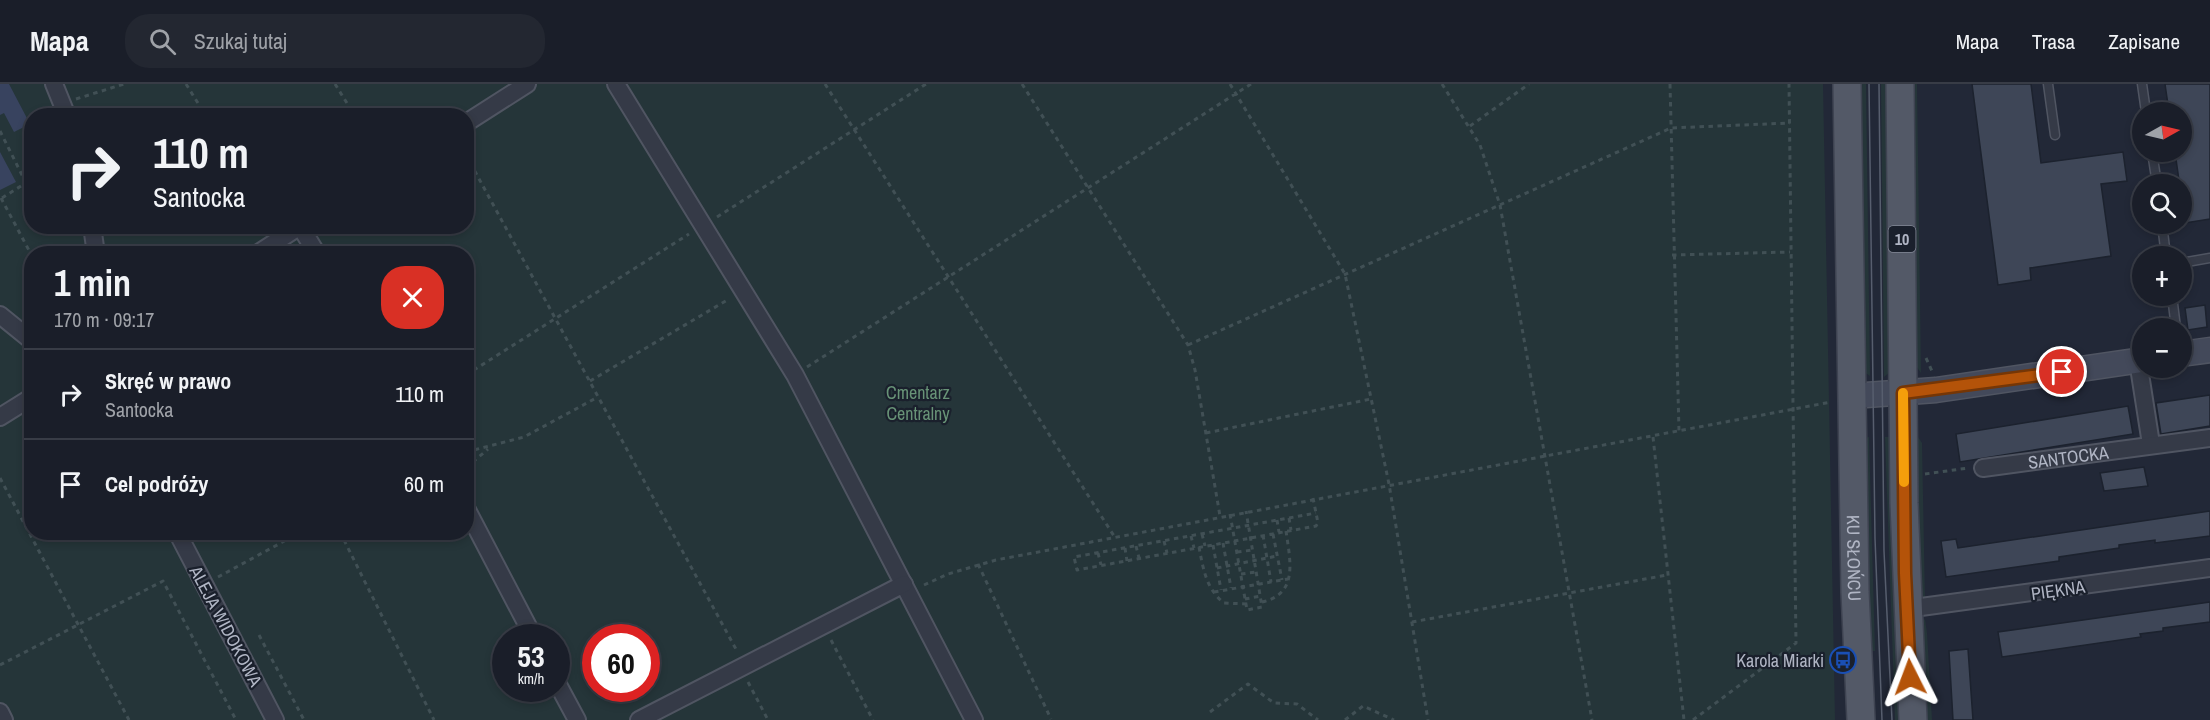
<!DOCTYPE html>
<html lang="pl">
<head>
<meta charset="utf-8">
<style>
  body { margin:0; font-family:"Archivo Narrow",sans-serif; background:#232731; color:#f1f3f6; height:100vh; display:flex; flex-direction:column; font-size:22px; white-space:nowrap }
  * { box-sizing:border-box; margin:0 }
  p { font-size:20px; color:#9fa2a8 }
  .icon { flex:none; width:33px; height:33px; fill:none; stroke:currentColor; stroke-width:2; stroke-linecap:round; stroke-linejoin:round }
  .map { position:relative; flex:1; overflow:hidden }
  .side { position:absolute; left:24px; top:162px; width:450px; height:294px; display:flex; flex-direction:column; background:#1a1e29; border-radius:24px; box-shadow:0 3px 9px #0003,0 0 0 2px #383c46 }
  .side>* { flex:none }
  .hud { position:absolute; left:24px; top:24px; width:450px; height:126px; border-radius:24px; box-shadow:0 3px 9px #0003,0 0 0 2px #383c46; background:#1a1e29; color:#f1f3f6; overflow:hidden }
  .needle { width:39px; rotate:82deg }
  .tools { position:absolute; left:2132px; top:18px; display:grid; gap:12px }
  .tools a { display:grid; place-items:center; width:60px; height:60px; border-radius:50%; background:#1a1e29; box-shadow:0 3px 9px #0003,0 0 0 2px #383c46; font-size:30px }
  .speed { position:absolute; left:492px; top:540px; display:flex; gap:12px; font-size:30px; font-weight:700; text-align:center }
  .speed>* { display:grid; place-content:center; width:78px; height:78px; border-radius:50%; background:#1a1e29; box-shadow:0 3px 9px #0003,0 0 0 2px #383c46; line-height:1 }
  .speed small { font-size:15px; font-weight:400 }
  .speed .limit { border:9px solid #d22; background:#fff; color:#111 }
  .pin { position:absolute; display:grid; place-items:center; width:51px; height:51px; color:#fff; margin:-26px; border:3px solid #fff; border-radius:50%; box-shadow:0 2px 6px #0007 }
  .me { position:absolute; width:66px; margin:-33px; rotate:357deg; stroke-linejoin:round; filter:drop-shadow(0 0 4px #0008) }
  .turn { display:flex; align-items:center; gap:21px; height:126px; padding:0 30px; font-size:27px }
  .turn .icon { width:78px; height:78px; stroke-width:2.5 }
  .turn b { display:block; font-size:42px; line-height:51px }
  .round { display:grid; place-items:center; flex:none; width:63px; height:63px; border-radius:24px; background:#232731 }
  .summary { display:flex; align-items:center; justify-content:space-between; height:102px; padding:0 30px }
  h1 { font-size:36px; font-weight:700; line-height:45px }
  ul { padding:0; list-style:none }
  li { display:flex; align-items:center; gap:18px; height:90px; padding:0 30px; border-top:2px solid #383c46 }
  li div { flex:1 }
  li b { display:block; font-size:22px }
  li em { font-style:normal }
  header { display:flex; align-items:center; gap:36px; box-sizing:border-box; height:84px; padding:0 30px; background:#1a1e29; border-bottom:2px solid #383c46 }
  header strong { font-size:28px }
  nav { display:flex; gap:33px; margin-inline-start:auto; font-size:21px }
  .search { width:420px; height:54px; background:#232731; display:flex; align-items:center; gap:15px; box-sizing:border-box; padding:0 21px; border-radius:24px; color:#9fa2a8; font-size:22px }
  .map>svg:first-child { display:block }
  .green { fill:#253539; fill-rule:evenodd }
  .water { fill:#38435f }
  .building { fill:#3e4657; stroke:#1c222e; stroke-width:1.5 }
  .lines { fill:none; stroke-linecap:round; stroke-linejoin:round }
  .lane-casing { stroke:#505562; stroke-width:11 }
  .street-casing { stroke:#505562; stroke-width:20 }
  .secondary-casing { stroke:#505562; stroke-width:27 }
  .primary-casing { stroke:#3e4351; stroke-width:30 }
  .path { stroke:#415055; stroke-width:3; stroke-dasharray:4.5 4.5; stroke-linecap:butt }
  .lane { stroke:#353a47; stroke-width:8 }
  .street { stroke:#353a47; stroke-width:16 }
  .secondary { stroke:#43495a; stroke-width:24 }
  .primary { stroke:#535967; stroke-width:27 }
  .tram { stroke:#575e6e; stroke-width:1.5 }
  .route-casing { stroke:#753606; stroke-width:15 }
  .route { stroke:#b45309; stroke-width:10 }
  .slow { stroke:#f59e0b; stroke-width:10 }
  .labels { text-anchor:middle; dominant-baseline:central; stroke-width:4.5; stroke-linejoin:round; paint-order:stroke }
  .shield { fill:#1a202c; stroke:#838896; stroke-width:1.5 }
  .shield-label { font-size:16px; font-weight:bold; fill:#b0b5c4 }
  .park-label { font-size:18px; fill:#689377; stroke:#1a202c }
  .street-label { font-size:18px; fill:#b0b5c4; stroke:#1a202c }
  .poi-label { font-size:18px; fill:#b0b5c4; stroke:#1a202c; text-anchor:end }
</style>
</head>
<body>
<header>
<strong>Mapa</strong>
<div class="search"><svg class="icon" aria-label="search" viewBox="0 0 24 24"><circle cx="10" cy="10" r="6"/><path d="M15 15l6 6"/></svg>Szukaj tutaj</div>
<nav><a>Mapa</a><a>Trasa</a><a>Zapisane</a></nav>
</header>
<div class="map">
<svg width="2210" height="636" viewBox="0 0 2210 636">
  <rect width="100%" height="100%" fill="#222837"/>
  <path class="green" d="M 0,0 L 1823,0 L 1835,636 L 0,636 ZM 32,32 L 466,32 L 466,142 L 32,142 ZM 32,170 L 466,170 L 466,448 L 32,448 ZM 506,554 L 556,554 L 556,604 L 506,604 ZM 596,554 L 646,554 L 646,604 L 596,604 Z
    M 1856,0 L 1866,0 L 1870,292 L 1864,288 Z
    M 1881,0 L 1892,0 L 1891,287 L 1884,293 Z
    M 1908,0 L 1917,0 L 1921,289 L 1914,279 Z
    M 1912,352 L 1918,353 L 1922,359 L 1925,516 L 1920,512 Z
    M 1869,353 L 1875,567 L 1866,567 L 1861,354 Z
    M 1885,353 L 1896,353 L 1905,636 L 1895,636 Z
    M 1925,535 L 1927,549 L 1932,636 L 1921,636 L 1920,540 Z"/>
  <path class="water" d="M 0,0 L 9,0 L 30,40 L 14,48 L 4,29 L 0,31 Z
    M 0,68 L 16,98 L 0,106 Z"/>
  <path class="building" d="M 1972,0 L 2031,0 L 2041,79 L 2123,68 L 2127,97 L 2101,100 L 2111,172 L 2030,184 L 2031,196 L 1998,201 Z
    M 2165,0 L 2210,0 L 2210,135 L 2185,139 L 2175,68 L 2181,68 L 2181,28 L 2169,28 Z
    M 2205,221 L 2207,243 L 2188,246 L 2185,224 Z
    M 2210,311 L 2210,342 L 2161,350 L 2156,319 Z
    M 2128,322 L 2133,350 L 1960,378 L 1956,350 Z
    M 2144,383 L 2148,402 L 2104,407 L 2100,389 Z
    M 2210,427 L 2210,452 L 2155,459 L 2155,456 L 2119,461 L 2119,464 L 2059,473 L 2059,477 L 1946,493 L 1941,457 L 1956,455 L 1958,464 Z
    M 2210,518 L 2210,538 L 2163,544 L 2163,547 L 2140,550 L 2141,553 L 2002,573 L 1998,548 Z
    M 1968,565 L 1973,636 L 1953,636 L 1949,567 Z"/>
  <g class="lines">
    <defs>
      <path id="lane" d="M 2048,0 L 2055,51
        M 2142,0 L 2146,28
        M 2152,68 L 2157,100
        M 2162,140 L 2166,172
        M 2181,179 L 2210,174
        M 2172,212 L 2176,244"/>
      <g id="street">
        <path d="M 54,0 L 67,32"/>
        <path d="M 616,0 L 795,291 L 974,636"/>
        <path d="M 466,39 L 527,0"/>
        <path d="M 92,142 L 96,170"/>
        <path d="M 257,170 L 300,142 L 317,170"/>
        <path d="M 0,231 L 32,257"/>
        <path d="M 2138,277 L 2151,360"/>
        <path d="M 0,333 L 32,313"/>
        <path id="s1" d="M 1983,384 L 2210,354"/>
        <path d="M 466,424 L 534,554"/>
        <path d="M 177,448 L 275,636"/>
        <path d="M 1906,525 L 2210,484"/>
        <path d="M 556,597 L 577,636"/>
        <path d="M 0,628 L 4,636"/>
        <path d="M 639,636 L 904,500"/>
      </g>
      <path id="secondary" d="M 2181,270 L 2210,266
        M 1852,312 L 1936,306 L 2142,276"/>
      <g id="primary">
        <path id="s2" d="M 1847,0 L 1855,508 L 1861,636"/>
        <path d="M 1900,0 L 1904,419 L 1913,636"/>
      </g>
    </defs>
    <use href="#lane" class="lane-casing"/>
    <use href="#street" class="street-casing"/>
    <use href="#secondary" class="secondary-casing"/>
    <use href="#primary" class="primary-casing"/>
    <path class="path" d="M 186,0 L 206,32
      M 335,0 L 355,32
      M 825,0 L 1114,452
      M 1022,0 L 1188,261 L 1195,286 L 1220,432
      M 1230,0 L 1345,190 L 1389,400 L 1428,636
      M 1442,0 L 1480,61 L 1500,121 L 1592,636
      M 1670,0 L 1679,347
      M 76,15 L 124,0
      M 1470,42 L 1529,0
      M 0,47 L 26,99
      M 466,71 L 737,567
      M 1,114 L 32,172
      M 2,114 L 32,95
      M 717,133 L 926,0
      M 1672,171 L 1790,168
      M 1188,261 L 1671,44 L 1790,39
      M 1926,274 L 1932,287
      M 807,283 L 1251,0
      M 466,291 L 689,150
      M 2157,292 L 2174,289
      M 590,297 L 729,215
      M 1206,349 L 1371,315
      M 1653,353 L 1684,636
      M 466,368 L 524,353 L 598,313
      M 466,384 L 488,365
      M 1925,390 L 1968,384
      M 0,394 L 129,636
      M 1313,414 L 1318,439 L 1316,442 L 1077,486 L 1074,473 L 1316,429
      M 1230,430 L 1247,526 L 1262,523 L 1246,427
      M 1289,434 L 1291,446
      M 1277,436 L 1279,448
      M 340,448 L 434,636
      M 1202,450 L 1205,462
      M 1273,450 L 1282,496
      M 1263,451 L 1271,498
      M 1191,452 L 1194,464
      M 1164,457 L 1167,469
      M 1223,459 L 1231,504
      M 1213,461 L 1221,506
      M 1136,462 L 1139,474
      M 1199,463 C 1203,484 1206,505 1224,519 L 1246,520
      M 1125,464 L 1127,477
      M 1237,468 L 1253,466
      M 1098,469 L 1101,481
      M 978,480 L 1051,635
      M 1217,484 L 1277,472
      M 1241,490 L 1256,488
      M 218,493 L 301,448
      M 924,501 L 948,490 L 996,476 L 1831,318
      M 1214,508 L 1288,495
      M 1245,515 L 1261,512
      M 1262,518 C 1299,510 1290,476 1286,447
      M 1412,538 L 1667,491
      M 259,551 L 304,636
      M 831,556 L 873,636
      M 0,581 L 163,497 L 236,636
      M 748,598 L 768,636
      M 1210,628 L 1248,600 L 1274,619 L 1297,620 L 1318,636
      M 1345,636 L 1363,622 L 1394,636
      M 1693,636 L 1796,559 L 1789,0"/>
    <use href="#lane" class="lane"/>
    <use href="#street" class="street"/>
    <use href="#secondary" class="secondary"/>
    <use href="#primary" class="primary"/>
    <path class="tram" d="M 1869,0 L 1875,454 L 1882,636
      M 1879,0 L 1884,467 L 1892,636"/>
  </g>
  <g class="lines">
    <defs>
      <path id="route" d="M 1910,593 L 1905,489 L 1903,309 L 2062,288"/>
    </defs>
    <use href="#route" class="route-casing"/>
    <use href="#route" class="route"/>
    <path class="slow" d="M 1903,309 L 1904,398"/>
  </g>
  <defs>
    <symbol id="bus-ring" viewBox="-11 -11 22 22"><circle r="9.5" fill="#1a202c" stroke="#1a4fb4" stroke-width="1.5"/><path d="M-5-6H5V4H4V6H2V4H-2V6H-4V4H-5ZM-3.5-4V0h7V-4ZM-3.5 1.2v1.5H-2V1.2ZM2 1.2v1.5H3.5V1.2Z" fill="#1a4fb4"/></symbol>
  </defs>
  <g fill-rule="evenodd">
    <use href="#bus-ring" x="1828" y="561" width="30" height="30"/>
  </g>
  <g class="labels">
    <rect class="shield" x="1888.5" y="142" width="27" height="26" rx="4.5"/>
    <g class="shield-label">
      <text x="1902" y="155">10</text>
    </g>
    <g class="park-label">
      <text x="918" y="308">Cmentarz<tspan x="918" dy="21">Centralny</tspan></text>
    </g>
    <g class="street-label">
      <text stroke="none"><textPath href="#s1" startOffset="86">SANTOCKA</textPath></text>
      <text stroke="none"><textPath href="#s2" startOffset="474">KU SŁOŃCU</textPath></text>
      <text transform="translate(2058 506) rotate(-8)">PIĘKNA</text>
      <text transform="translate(226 542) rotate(62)">ALEJA WIDOKOWA</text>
    </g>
    <g class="poi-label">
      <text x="1824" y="576">Karola Miarki</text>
    </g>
  </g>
</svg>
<div class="tools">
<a><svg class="needle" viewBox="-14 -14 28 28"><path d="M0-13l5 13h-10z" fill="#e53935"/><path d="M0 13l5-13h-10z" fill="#9fa2a8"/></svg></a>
<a><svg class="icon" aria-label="search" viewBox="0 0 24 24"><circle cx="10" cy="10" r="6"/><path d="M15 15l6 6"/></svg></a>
<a>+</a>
<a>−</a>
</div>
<div class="speed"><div>53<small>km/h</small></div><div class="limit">60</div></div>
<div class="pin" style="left:2062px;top:288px;background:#d93025"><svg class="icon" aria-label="arrive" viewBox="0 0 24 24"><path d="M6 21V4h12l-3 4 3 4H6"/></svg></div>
<svg class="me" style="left:1910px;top:593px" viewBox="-20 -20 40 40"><path d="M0-17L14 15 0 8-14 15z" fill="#b45309" stroke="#fff" stroke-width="4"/></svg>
<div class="hud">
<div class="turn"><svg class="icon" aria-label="right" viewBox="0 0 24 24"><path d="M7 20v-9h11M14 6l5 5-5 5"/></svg><div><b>110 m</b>Santocka</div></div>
</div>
<section class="side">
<div class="summary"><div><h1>1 min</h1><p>170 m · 09:17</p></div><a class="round" style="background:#d93025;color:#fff"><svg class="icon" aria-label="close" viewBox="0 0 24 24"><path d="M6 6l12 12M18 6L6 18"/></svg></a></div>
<ul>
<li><svg class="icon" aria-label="right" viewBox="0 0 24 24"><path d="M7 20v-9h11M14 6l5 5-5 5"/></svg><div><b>Skręć w prawo</b><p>Santocka</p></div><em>110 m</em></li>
<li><svg class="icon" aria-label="arrive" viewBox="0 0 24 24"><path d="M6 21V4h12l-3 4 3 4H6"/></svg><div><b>Cel podróży</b></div><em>60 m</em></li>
</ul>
</section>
</div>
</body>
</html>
